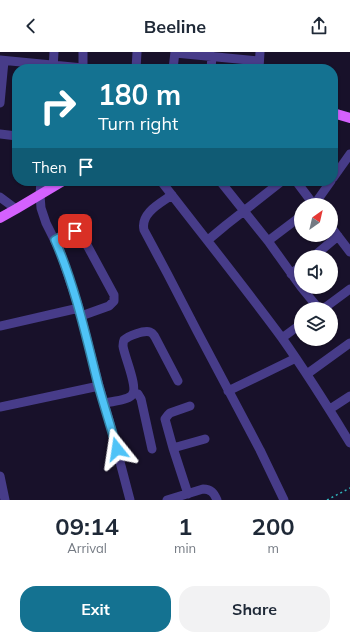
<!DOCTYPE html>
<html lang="en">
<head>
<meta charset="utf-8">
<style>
  body { margin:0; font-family:Mulish,sans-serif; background:#f2f2f3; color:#1f2937; height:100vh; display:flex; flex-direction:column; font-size:15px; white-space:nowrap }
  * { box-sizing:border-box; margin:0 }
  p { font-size:13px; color:#747a83 }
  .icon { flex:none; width:22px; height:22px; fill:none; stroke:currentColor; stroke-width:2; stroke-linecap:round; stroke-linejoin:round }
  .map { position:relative; height:448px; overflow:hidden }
  .panel { display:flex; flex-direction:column; background:#fff; flex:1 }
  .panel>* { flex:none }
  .guide { position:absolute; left:12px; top:12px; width:326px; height:122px; border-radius:16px; box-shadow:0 1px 3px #0004; background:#147291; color:#fff; overflow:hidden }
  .needle { width:26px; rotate:34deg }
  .buttons { position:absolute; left:294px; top:146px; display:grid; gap:8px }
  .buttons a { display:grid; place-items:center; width:44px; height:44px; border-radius:50%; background:#fff; box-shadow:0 1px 3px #0004; font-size:20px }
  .pin { position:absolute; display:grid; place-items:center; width:34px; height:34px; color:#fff; margin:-17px; border-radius:8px; box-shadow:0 2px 6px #0006 }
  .me { position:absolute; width:44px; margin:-22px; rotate:345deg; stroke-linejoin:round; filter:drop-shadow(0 0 3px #0008) }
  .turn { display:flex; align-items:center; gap:14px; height:84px; padding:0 20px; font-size:18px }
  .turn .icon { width:52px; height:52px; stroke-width:2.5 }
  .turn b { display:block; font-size:28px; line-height:34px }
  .then { display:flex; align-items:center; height:38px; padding:0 20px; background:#0003; gap:8px; font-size:15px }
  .eta { display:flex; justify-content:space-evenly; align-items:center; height:68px; text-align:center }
  .eta b { font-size:24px; font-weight:700; line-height:28px }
  .action { display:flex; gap:8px; margin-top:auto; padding:8px 20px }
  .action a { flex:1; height:46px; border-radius:16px; background:#147291; color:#fff; font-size:16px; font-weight:700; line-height:46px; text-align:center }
  .action a+a { background:#f2f2f3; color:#1f2937 }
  header { display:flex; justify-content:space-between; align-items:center; height:52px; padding:0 20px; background:#fff; font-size:18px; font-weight:700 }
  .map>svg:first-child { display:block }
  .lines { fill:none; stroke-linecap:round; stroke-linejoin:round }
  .path { stroke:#31b6bc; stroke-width:1.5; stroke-dasharray:2 3; stroke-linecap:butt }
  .minor { stroke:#473c89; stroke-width:9 }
  .major { stroke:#d461fe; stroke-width:10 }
  .route-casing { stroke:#337fa1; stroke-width:10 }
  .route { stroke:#4fc3f7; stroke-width:7 }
</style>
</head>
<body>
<header><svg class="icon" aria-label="back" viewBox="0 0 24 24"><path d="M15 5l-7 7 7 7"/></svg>Beeline<svg class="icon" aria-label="share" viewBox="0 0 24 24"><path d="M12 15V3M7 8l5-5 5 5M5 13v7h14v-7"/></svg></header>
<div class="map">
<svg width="350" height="448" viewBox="0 0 350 448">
  <rect width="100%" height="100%" fill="#18112a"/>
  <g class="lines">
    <path class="path" d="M 327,448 L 350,436"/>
    <path class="minor" d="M 175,1 L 259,9
      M 0,8 L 83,16
      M 53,17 L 54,0
      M 83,17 L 83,0
      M 136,17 L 137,0
      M 173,17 L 175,0
      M 211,17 L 212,4
      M 259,17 L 260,0
      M 0,51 L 4,9
      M 0,82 L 17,84
      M 333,126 L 350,102
      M 41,129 L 40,143 L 41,156 L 46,171 L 60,199 L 79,256 L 99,334 L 109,368 L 130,448
      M 161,129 C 201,181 243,233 282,286 C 306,320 328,355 350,391
      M 220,129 L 268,189 L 301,235
      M 296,129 L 314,153
      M 172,143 C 161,151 140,161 144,178 L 167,221 L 197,279 L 260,398 L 284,448
      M 0,145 L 16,157
      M 314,153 L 331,129
      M 331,175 L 350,200
      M 55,188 C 63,184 72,175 81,182 L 114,243 L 114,249 L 109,254 L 81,264
      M 208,188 L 226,173 L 282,129
      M 268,189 L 301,164
      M 313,205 L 338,184
      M 291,222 L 301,214
      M 301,235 L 319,257
      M 323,257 L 350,237
      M 0,274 L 79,256
      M 282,286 L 301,272
      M 307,322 L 350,291
      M 228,339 L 296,306
      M 133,341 L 138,342 L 141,347 L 152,397
      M 104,351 C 110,350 127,348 131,344 C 140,338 124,304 123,294 C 123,292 123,290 124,288 C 128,284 144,278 150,280 C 153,281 153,282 155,285 L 178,329
      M 0,355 L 99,334
      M 330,357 L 350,344
      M 173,396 L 205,387
      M 0,424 L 5,448
      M 188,442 L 173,396 L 165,367 L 168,363 L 170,361 L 190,354
      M 167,448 L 203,437 C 211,437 214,441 217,448"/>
    <path class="major" d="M 333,61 L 350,66
      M 0,166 L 16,157 L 63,129"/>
  </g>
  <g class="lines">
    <defs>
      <path id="route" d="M 75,179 L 66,182 L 55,188 C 75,234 86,284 98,332 C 104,354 111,375 117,397"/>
    </defs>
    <use href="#route" class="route-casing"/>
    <use href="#route" class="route"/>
  </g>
</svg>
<div class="buttons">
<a><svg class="needle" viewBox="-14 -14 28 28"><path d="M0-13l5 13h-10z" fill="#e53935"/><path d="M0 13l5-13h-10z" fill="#747a83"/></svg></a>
<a><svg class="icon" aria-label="sound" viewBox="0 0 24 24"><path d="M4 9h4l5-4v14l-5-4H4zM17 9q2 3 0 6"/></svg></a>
<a><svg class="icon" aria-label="layers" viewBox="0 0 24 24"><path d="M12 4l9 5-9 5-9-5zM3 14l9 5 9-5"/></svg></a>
</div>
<div class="pin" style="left:75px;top:179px;background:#d93025"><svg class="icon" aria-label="arrive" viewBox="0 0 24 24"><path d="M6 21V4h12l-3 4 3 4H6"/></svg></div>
<svg class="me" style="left:117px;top:397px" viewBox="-20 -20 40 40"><path d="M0-17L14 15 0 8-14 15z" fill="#4fc3f7" stroke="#fff" stroke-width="4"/></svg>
<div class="guide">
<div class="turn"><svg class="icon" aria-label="right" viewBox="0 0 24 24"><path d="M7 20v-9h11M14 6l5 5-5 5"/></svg><div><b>180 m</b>Turn right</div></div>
<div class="then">Then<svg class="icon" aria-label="arrive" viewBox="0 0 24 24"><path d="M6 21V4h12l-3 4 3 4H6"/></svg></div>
</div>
</div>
<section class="panel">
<div class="eta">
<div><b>09:14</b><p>Arrival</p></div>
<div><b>1</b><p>min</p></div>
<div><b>200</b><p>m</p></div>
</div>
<div class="action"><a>Exit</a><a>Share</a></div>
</section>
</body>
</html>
